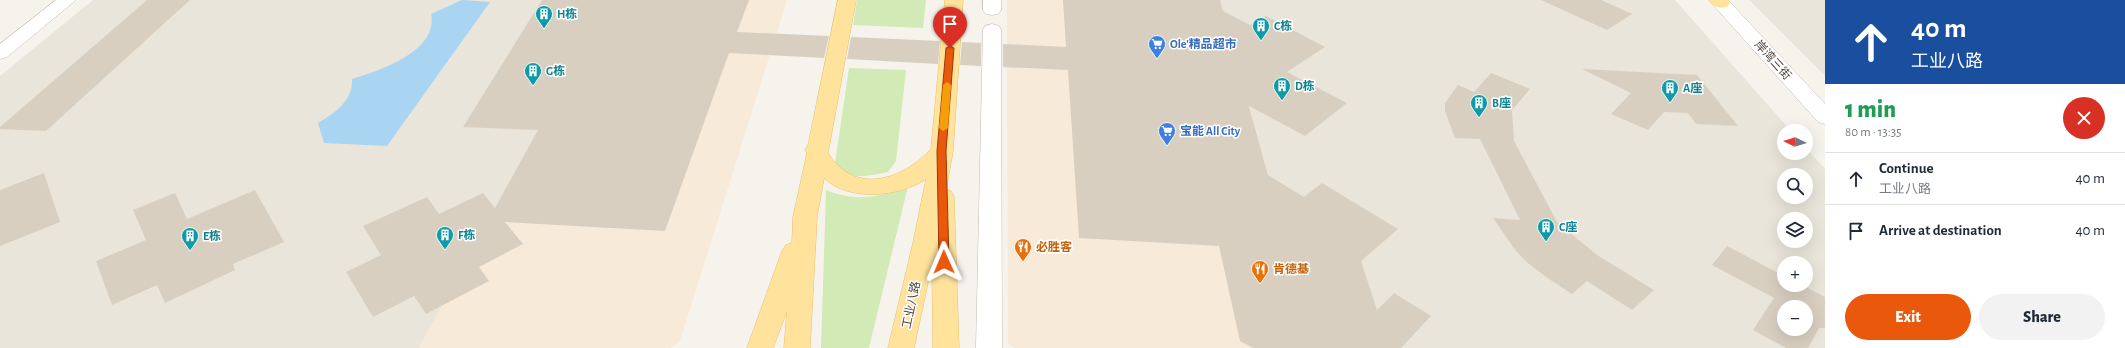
<!DOCTYPE html>
<html lang="en">
<head>
<meta charset="utf-8">
<style>
  body { margin:0; font-family:"Alegreya Sans","Noto Sans SC",sans-serif; background:#f2f2f3; color:#1f2937; height:100vh; display:flex; flex-direction:column; font-size:15px; white-space:nowrap }
  * { box-sizing:border-box; margin:0 }
  p { font-size:13px; color:#747a83 }
  .icon { flex:none; width:22px; height:22px; fill:none; stroke:currentColor; stroke-width:2; stroke-linecap:round; stroke-linejoin:round }
  .map { position:relative; flex:1; overflow:hidden }
  .side { display:flex; flex-direction:column; background:#fff; width:300px }
  .side>* { flex:none }
  .guide { background:#1a4fa0; color:#fff; overflow:hidden }
  .needle { width:26px; rotate:275deg }
  .buttons { position:absolute; left:1777px; top:124px; display:grid; gap:8px }
  .buttons a { display:grid; place-items:center; width:36px; height:36px; border-radius:50%; background:#fff; box-shadow:0 4px 16px #0002; font-size:20px }
  .pin { position:absolute; display:grid; place-items:center; width:34px; height:34px; color:#fff; margin:-41px -17px; border-radius:50% 50% 50% 0; rotate:-45deg; box-shadow:0 0 4px #0007 }
  .pin .icon { rotate:45deg }
  .me { position:absolute; width:44px; margin:-22px; rotate:359deg; stroke-linejoin:round; filter:drop-shadow(0 0 3px #0008) }
  .turn { display:flex; align-items:center; gap:14px; height:84px; padding:0 20px; font-size:18px }
  .turn .icon { width:52px; height:52px; stroke-width:2.5 }
  .turn b { display:block; font-size:28px; line-height:34px }
  .round { display:grid; place-items:center; flex:none; width:42px; height:42px; border-radius:21px; background:#f2f2f3 }
  .summary { display:flex; align-items:center; justify-content:space-between; height:68px; padding:0 20px }
  h1 { font-size:24px; font-weight:800; line-height:30px; color:#1e9e55 }
  .button { display:flex; gap:8px; margin-top:auto; padding:8px 20px }
  .button a { flex:1; height:46px; border-radius:24px; background:#ea580c; color:#fff; font-size:16px; font-weight:800; line-height:46px; text-align:center }
  .button a+a { background:#f2f2f3; color:#1f2937 }
  ul { padding:0; list-style:none }
  li { display:flex; align-items:center; gap:12px; height:52px; padding:0 20px; border-top:1px solid #e0e1e3 }
  li div { flex:1 }
  li b { display:block; font-size:15px }
  li em { font-style:normal }
  main { display:flex; flex:1; min-height:0 }
  .map>svg:first-child { display:block }
  .residential { fill:#eae5da; fill-rule:evenodd }
  .commercial { fill:#f7ead8 }
  .green { fill:#d2eab5 }
  .water { fill:#a9d4f2 }
  .building { fill:#d8cfc1; fill-rule:evenodd }
  .lines { fill:none; stroke-linecap:round; stroke-linejoin:round }
  .minor-casing { stroke:#c2bbae; stroke-width:1 }
  .major-casing { stroke:#e6c16a; stroke-width:1 }
  .minor { fill:#fff; fill-rule:evenodd }
  .major { fill:#ffe39c; fill-rule:evenodd }
  .route { fill:#ea580c; stroke:#983908 }
  .slow { fill:#f59e0b }
  .labels { text-anchor:middle; dominant-baseline:central; stroke-width:3; stroke-linejoin:round; paint-order:stroke }
  .culture-label { font-size:12px; font-weight:bold; fill:#0d838f; stroke:#fff; text-anchor:start }
  .shop-label { font-size:12px; font-weight:bold; fill:#366cbe; stroke:#fff; text-anchor:start }
  .street-label { font-size:12px; fill:#4b4439; stroke:#fff }
  .food-label { font-size:12px; font-weight:bold; fill:#c56008; stroke:#fff; text-anchor:start }
</style>
</head>
<body>
<main>
<div class="map">
<svg width="1825" height="348" viewBox="0 0 1825 348">
  <rect width="100%" height="100%" fill="#f6f3ec"/>
  <path class="residential" d="M 93,0 L 610,0 L 419,348 L 0,348 L 0,76 Z
    M 1220,0 L 1675,0 L 1791,131 L 1784,131 L 1784,153 L 1806,153 L 1806,148 L 1825,169 L 1825,348 L 1316,348 ZM 1784,175 L 1806,175 L 1806,197 L 1784,197 ZM 1784,219 L 1806,219 L 1806,241 L 1784,241 ZM 1784,263 L 1806,263 L 1806,285 L 1784,285 ZM 1784,307 L 1806,307 L 1806,329 L 1784,329 Z
    M 1749,0 L 1825,0 L 1825,76 Z"/>
  <path class="commercial" d="M 610,0 L 787,0 L 680,341 L 670,348 L 419,348 Z
    M 1007,0 L 1220,0 L 1316,348 L 1014,348 L 1008,343 Z"/>
  <path class="green" d="M 857,0 L 926,0 L 923,28 L 853,25 Z
    M 849,68 L 906,70 L 896,161 L 888,172 C 867,176 848,182 835,163 Z
    M 908,186 L 869,348 L 821,348 L 826,190 C 856,202 878,198 908,186 Z"/>
  <path class="water" d="M 462,0 L 490,2 L 387,146 L 324,143 L 318,123 C 335,113 353,101 352,79 C 379,71 439,51 431,14 Z"/>
  <path class="building" d="M 147,0 L 190,0 L 46,131 L 0,129 L 0,127 Z
    M 542,0 L 749,0 L 737,32 L 829,36 L 824,58 L 729,53 L 665,231 L 505,222 L 523,244 L 479,267 L 489,281 L 426,314 L 414,296 L 373,317 L 346,272 L 381,255 L 363,226 L 427,197 L 439,214 L 483,193 L 495,208 L 538,130 L 463,127 Z
    M 1063,0 L 1220,0 L 1223,11 L 1250,25 L 1266,16 L 1325,47 L 1287,72 L 1347,103 L 1305,136 L 1249,106 L 1268,175 L 1304,197 L 1322,183 L 1398,229 L 1361,261 L 1377,310 L 1394,293 L 1431,316 L 1401,348 L 1253,348 L 1240,341 L 1219,246 L 1079,238 L 1068,70 L 1003,67 L 1003,44 L 1066,47 Z
    M 1541,0 L 1601,0 L 1632,14 L 1607,30 Z
    M 851,37 L 940,41 L 938,64 L 847,59 Z
    M 962,42 L 981,43 L 981,66 L 960,65 Z
    M 1582,69 L 1697,75 L 1738,126 L 1696,124 L 1688,113 L 1664,112 L 1648,130 L 1611,114 L 1631,93 Z
    M 1491,73 L 1530,89 L 1512,110 L 1514,141 L 1557,222 L 1597,255 L 1654,290 L 1632,310 L 1587,281 L 1572,294 L 1549,279 L 1529,264 L 1516,251 L 1493,218 L 1520,220 L 1480,139 L 1455,138 L 1445,111 L 1445,103 L 1458,85 L 1474,92 Z
    M 44,173 L 60,222 L 0,246 L 0,190 Z
    M 255,190 L 284,242 L 233,264 L 235,270 L 165,303 L 157,285 L 112,305 L 96,261 L 146,240 L 133,210 L 175,193 L 187,219 Z
    M 1727,246 L 1784,276 L 1784,285 L 1802,285 L 1825,297 L 1825,328 L 1819,328 L 1808,348 L 1786,348 L 1753,330 L 1774,298 L 1712,265 ZM 1784,307 L 1806,307 L 1806,329 L 1784,329 Z"/>
  <g class="lines">
    <defs>
      <path id="minor" d="M 56,0 L 76,0 L 7,57 L 0,59 L 0,44 Z
        M 983,0 L 1001,0 L 1001,10 L 998,14 L 992,15 L 986,14 L 983,10 Z
        M 1714,0 L 1728,0 L 1825,104 L 1825,124 L 1818,122 L 1715,7 L 1712,3 Z
        M 992,24 L 999,26 L 1001,30 L 1002,348 L 976,348 L 983,30 L 985,26 Z"/>
      <path id="major" d="M 838,0 L 856,0 L 828,153 C 855,196 902,180 931,149 L 945,0 L 963,0 L 953,151 L 946,190 L 951,191 L 954,197 L 959,348 L 933,348 L 932,264 L 914,348 L 888,348 L 913,243 L 926,179 C 899,197 849,202 824,178 L 817,217 L 810,348 L 784,348 L 787,311 L 773,348 L 747,348 L 782,251 L 786,245 L 792,243 L 793,217 L 807,153 L 805,150 L 808,145 Z
        M 1709,0 L 1728,0 L 1730,3 L 1727,7 C 1719,9 1714,7 1709,0 Z"/>
    </defs>
    <use href="#minor" class="minor-casing"/>
    <use href="#major" class="major-casing"/>
    <use href="#minor" class="minor"/>
    <use href="#major" class="major"/>
  </g>
  <path class="route" d="M 950,46 L 954,48 L 946,151 L 949,262 L 944,266 L 939,262 L 937,151 L 946,48 Z"/>
  <path class="slow" d="M 947,82 L 951,85 L 948,128 L 943,131 L 939,128 L 943,85 Z"/>
  <defs>
    <symbol id="building-pin" viewBox="-11 -11 22 30"><path d="M0 17L-7.5 6A9.5 9.5 0 1 1 7.5 6Z" fill="#0f9aa8" stroke="#fff"/><path d="M-4-6H4V6H1V3H-1V6H-4ZM-2.5-4.3h1.7v1.8h-1.7ZM.8-4.3h1.7v1.8H.8ZM-2.5-1h1.7V.8h-1.7ZM.8-1h1.7V.8H.8Z" fill="#fff"/></symbol>
    <symbol id="supermarket-pin" viewBox="-11 -11 22 30"><path d="M0 17L-7.5 6A9.5 9.5 0 1 1 7.5 6Z" fill="#3f7fe0" stroke="#fff"/><path d="M-6-5.5h2.5l.6 2H6L4.5 2H-2.5L-4.4-4H-6ZM-1.5 3.2a1.3 1.3 0 1 0 .1 0ZM3 3.2a1.3 1.3 0 1 0 .1 0Z" fill="#fff"/></symbol>
    <symbol id="restaurant-pin" viewBox="-11 -11 22 30"><path d="M0 17L-7.5 6A9.5 9.5 0 1 1 7.5 6Z" fill="#e8710a" stroke="#fff"/><path d="M-5-6h1v4h1v-4h1v4h1v-4h1v5L-1.5 .5V6h-2V.5L-5-1ZM5-6V6H3V1.5H1.5Q1.5-4 5-6Z" fill="#fff"/></symbol>
  </defs>
  <g fill-rule="evenodd">
    <use href="#building-pin" x="534" y="4" width="20" height="27"/>
    <use href="#building-pin" x="1251" y="16" width="20" height="27"/>
    <use href="#supermarket-pin" x="1147" y="34" width="20" height="27"/>
    <use href="#building-pin" x="523" y="61" width="20" height="27"/>
    <use href="#building-pin" x="1272" y="76" width="20" height="27"/>
    <use href="#building-pin" x="1660" y="78" width="20" height="27"/>
    <use href="#building-pin" x="1469" y="93" width="20" height="27"/>
    <use href="#supermarket-pin" x="1157" y="121" width="20" height="27"/>
    <use href="#building-pin" x="1536" y="217" width="20" height="27"/>
    <use href="#building-pin" x="435" y="225" width="20" height="27"/>
    <use href="#building-pin" x="180" y="226" width="20" height="27"/>
    <use href="#restaurant-pin" x="1013" y="237" width="20" height="27"/>
    <use href="#restaurant-pin" x="1250" y="259" width="20" height="27"/>
  </g>
  <g class="labels">
    <g class="culture-label">
      <text x="557" y="14">H栋</text>
      <text x="1274" y="26">C栋</text>
      <text x="546" y="71">G栋</text>
      <text x="1295" y="86">D栋</text>
      <text x="1683" y="88">A座</text>
      <text x="1492" y="103">B座</text>
      <text x="1559" y="227">C座</text>
      <text x="458" y="235">F栋</text>
      <text x="203" y="236">E栋</text>
    </g>
    <g class="shop-label">
      <text x="1170" y="44">Ole'精品超市</text>
      <text x="1180" y="131">宝能 All City</text>
    </g>
    <g class="street-label">
      <text transform="translate(1773 60) rotate(48)">岸湾三街</text>
      <text transform="translate(911 305) rotate(-78)">工业八路</text>
    </g>
    <g class="food-label">
      <text x="1036" y="247">必胜客</text>
      <text x="1273" y="269">肯德基</text>
    </g>
  </g>
</svg>
<div class="buttons">
<a><svg class="needle" viewBox="-14 -14 28 28"><path d="M0-13l5 13h-10z" fill="#e53935"/><path d="M0 13l5-13h-10z" fill="#747a83"/></svg></a>
<a><svg class="icon" aria-label="search" viewBox="0 0 24 24"><circle cx="10" cy="10" r="6"/><path d="M15 15l6 6"/></svg></a>
<a><svg class="icon" aria-label="layers" viewBox="0 0 24 24"><path d="M12 4l9 5-9 5-9-5zM3 14l9 5 9-5"/></svg></a>
<a>+</a>
<a>−</a>
</div>
<div class="pin" style="left:950px;top:48px;background:#d93025"><svg class="icon" aria-label="arrive" viewBox="0 0 24 24"><path d="M6 21V4h12l-3 4 3 4H6"/></svg></div>
<svg class="me" style="left:944px;top:262px" viewBox="-20 -20 40 40"><path d="M0-17L14 15 0 8-14 15z" fill="#ea580c" stroke="#fff" stroke-width="4"/></svg>
</div>
<section class="side">
<div class="guide">
<div class="turn"><svg class="icon" aria-label="ahead" viewBox="0 0 24 24"><path d="M12 20V5M6 11l6-6 6 6"/></svg><div><b>40 m</b>工业八路</div></div>
</div>
<div class="summary"><div><h1>1 min</h1><p>80 m · 13:35</p></div><a class="round" style="background:#d93025;color:#fff"><svg class="icon" aria-label="close" viewBox="0 0 24 24"><path d="M6 6l12 12M18 6L6 18"/></svg></a></div>
<ul>
<li><svg class="icon" aria-label="ahead" viewBox="0 0 24 24"><path d="M12 20V5M6 11l6-6 6 6"/></svg><div><b>Continue</b><p>工业八路</p></div><em>40 m</em></li>
<li><svg class="icon" aria-label="arrive" viewBox="0 0 24 24"><path d="M6 21V4h12l-3 4 3 4H6"/></svg><div><b>Arrive at destination</b></div><em>40 m</em></li>
</ul>
<div class="button"><a>Exit</a><a>Share</a></div>
</section>
</main>
</body>
</html>
